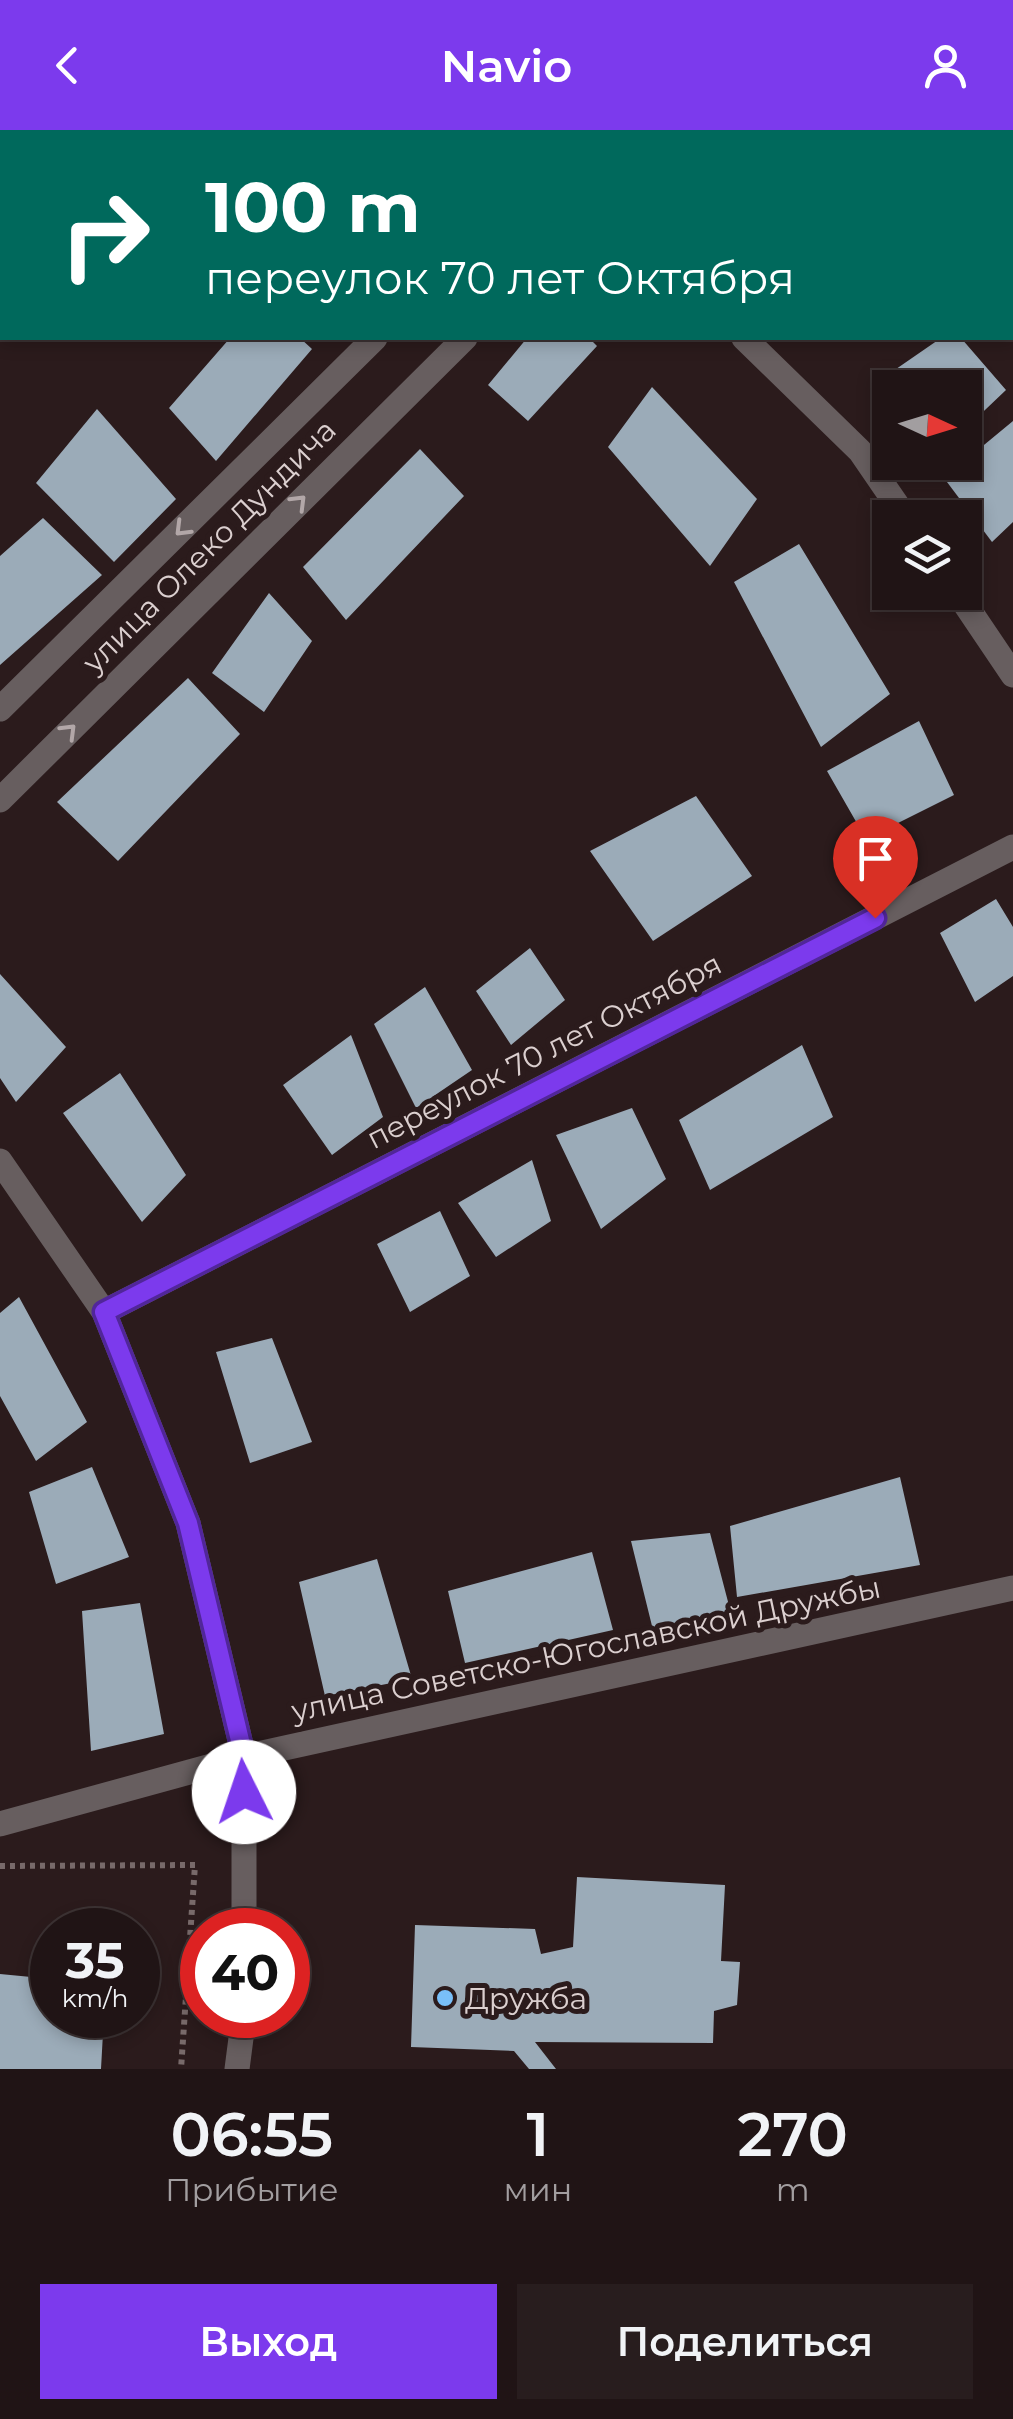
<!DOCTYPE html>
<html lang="ru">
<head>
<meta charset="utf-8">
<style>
  body { margin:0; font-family:Montserrat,sans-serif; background:#281d1e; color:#f1f3f6; height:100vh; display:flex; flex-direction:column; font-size:38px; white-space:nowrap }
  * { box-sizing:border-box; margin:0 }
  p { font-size:32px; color:#a29ea0 }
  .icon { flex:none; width:55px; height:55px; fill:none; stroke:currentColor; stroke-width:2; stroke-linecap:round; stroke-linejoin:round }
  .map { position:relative; height:1939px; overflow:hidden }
  .details { display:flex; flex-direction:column; background:#201415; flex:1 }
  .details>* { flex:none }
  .top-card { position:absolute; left:0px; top:0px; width:1015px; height:210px; box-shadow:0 5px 15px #0003,0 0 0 2px #3d3334; background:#00695c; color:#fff; overflow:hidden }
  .needle { width:65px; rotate:94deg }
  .buttons { position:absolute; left:872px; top:240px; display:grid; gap:20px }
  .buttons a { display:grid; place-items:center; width:110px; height:110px; border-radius:0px; background:#201415; box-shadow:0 5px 15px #0003,0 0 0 2px #3d3334; font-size:50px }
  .speed { position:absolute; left:30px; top:1778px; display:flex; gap:20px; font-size:50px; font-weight:700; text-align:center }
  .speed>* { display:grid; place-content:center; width:130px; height:130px; border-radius:50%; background:#201415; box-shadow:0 5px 15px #0003,0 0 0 2px #3d3334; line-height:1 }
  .speed small { font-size:25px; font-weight:400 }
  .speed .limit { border:15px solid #d22; background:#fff; color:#111 }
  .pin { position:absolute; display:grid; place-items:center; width:85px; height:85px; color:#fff; margin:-102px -42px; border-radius:50% 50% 50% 0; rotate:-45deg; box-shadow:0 0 10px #0007 }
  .pin .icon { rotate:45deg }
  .me { position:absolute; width:110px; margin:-55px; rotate:356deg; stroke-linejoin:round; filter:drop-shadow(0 0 8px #0008) }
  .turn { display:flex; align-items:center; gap:35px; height:210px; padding:0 40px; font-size:45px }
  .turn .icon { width:130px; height:130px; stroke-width:2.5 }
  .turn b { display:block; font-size:70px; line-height:85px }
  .eta { display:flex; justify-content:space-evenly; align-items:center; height:170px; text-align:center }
  .eta b { font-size:60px; font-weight:600; line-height:70px }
  .action { display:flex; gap:20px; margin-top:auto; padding:20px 40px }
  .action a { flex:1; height:115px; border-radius:0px; background:#7c3aed; color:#fff; font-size:40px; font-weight:600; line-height:115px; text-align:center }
  .action a+a { background:#281d1e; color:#f1f3f6 }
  header { display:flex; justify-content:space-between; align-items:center; height:130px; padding:0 40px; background:#7c3aed; color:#fff; font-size:45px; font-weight:600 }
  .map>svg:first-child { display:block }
  .building { fill:#9babb8 }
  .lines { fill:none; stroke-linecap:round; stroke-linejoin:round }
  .path { stroke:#786a6a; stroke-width:6; stroke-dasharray:5 5; stroke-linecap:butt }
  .minor { stroke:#675e5f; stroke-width:25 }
  .oneway { stroke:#b2a7a8 }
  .route-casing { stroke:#51269a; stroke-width:25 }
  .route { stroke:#7c3aed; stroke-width:18 }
  .poi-dot { fill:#79bff8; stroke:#2b1b1c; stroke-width:4 }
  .labels { text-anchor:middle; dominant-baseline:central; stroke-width:10; stroke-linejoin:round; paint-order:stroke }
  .street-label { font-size:30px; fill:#dbcfcf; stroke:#2b1b1c }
  .poi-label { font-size:30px; fill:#dbcfcf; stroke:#2b1b1c; text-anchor:start }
</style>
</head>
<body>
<header><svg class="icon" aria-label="back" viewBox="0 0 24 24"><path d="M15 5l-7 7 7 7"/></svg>Navio<svg class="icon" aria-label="person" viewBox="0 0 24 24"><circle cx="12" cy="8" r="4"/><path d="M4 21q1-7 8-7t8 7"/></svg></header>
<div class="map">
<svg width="1013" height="1939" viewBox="0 0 1013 1939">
  <rect width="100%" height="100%" fill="#2b1b1c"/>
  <path class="building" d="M 230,208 L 300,208 L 312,219 L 216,331 L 169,278 Z
    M 527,208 L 589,208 L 597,216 L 528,291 L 488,255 Z
    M 941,208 L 961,208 L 1006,260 L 965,299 L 965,258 L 890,258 L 890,285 L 870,257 Z
    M 652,257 L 757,369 L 710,436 L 608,317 Z
    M 97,279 L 176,369 L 114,432 L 36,353 Z
    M 1013,291 L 1013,392 L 992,412 L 944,348 Z
    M 420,319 L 464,366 L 346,490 L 303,437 Z
    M 43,388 L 102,445 L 0,535 L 0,426 Z
    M 799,414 L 890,564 L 821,617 L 734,452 Z
    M 269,463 L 312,511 L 264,582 L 212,543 Z
    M 188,548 L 240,604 L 118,731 L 57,672 Z
    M 919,591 L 954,665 L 866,709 L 827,641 Z
    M 696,666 L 752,746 L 653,811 L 590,721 Z
    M 996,769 L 1013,797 L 1013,846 L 975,872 L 940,803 Z
    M 530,818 L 565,870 L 511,915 L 476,861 Z
    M 0,844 L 66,917 L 16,972 L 0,948 Z
    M 425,857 L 472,940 L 416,978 L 374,894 Z
    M 351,905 L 383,987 L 332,1025 L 283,955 Z
    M 802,915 L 833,987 L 710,1060 L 679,990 Z
    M 120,943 L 186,1045 L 142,1092 L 63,983 Z
    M 632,978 L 666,1049 L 601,1099 L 556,1005 Z
    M 532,1030 L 551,1091 L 496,1127 L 458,1073 Z
    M 440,1081 L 470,1146 L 410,1182 L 377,1114 Z
    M 19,1167 L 87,1292 L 36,1331 L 0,1266 L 0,1183 Z
    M 272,1208 L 312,1312 L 250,1333 L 216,1222 Z
    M 92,1337 L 129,1427 L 56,1454 L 29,1362 Z
    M 900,1347 L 920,1435 L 737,1467 L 730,1396 Z
    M 710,1403 L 732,1487 L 653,1500 L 631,1411 Z
    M 592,1422 L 613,1500 L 465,1533 L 448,1461 Z
    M 377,1429 L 412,1549 L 325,1566 L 299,1452 Z
    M 140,1473 L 164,1604 L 91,1621 L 82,1481 Z
    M 577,1747 L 725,1755 L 721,1831 L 740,1832 L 737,1875 L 714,1881 L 713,1913 L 535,1912 L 556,1939 L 529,1939 L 514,1921 L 411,1917 L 415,1795 L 535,1799 L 541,1824 L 573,1817 Z
    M 0,1844 L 52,1849 L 52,1885 L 104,1885 L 101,1939 L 0,1939 Z"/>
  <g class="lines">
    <path class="path" d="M 0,1736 L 195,1735 L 181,1939"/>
    <path class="minor" d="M 521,0 L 524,2
      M 744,208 L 860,321 L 906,388
      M 957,462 L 1013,545
      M 0,579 L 375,208
      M 0,670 L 465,208
      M 0,1031 L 104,1182 L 188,1393 L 244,1627 L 244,1800
      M 104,1182 L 1013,717
      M 0,1694 L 244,1627 L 1013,1458
      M 237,1939 L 244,1885"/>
  </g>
  <defs><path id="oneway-chevron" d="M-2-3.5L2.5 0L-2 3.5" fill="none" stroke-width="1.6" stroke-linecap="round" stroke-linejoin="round" transform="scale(2.5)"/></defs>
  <g class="oneway">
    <use href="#oneway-chevron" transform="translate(299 372) rotate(-45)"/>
    <use href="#oneway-chevron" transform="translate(182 399) rotate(135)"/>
    <use href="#oneway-chevron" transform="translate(69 601) rotate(-45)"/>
  </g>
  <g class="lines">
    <defs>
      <path id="route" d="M 244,1662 L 244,1627 L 188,1393 L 104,1182 L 875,788"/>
    </defs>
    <use href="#route" class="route-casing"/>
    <use href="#route" class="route"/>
  </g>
  <circle class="poi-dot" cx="445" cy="1868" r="10"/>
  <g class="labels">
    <g class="street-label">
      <text transform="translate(209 416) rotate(-45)">улица Олеко Дундича</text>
      <text transform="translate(544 921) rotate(-27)">переулок 70 лет Октября</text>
      <text transform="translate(586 1519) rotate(-12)">улица Советско-Югославской Дружбы</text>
    </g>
    <g class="poi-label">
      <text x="465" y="1868">Дружба</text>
    </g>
  </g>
</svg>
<div class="buttons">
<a><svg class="needle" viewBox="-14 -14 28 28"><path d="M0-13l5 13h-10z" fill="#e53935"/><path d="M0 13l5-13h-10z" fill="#a29ea0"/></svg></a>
<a><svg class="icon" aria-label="layers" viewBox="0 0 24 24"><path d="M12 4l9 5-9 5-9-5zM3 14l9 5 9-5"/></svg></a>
</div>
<div class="speed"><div>35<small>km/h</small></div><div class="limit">40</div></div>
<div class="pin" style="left:875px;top:788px;background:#d93025"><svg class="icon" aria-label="arrive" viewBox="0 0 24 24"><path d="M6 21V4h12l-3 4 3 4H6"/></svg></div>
<svg class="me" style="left:244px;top:1662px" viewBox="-20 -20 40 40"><circle r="19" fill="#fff"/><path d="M0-13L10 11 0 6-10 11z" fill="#7c3aed"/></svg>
<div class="top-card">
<div class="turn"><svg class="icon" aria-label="right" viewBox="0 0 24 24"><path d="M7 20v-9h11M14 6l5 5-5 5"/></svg><div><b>100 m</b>переулок 70 лет Октября</div></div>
</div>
</div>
<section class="details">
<div class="eta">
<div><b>06:55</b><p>Прибытие</p></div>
<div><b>1</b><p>мин</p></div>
<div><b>270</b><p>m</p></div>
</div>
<div class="action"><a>Выход</a><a>Поделиться</a></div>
</section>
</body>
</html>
